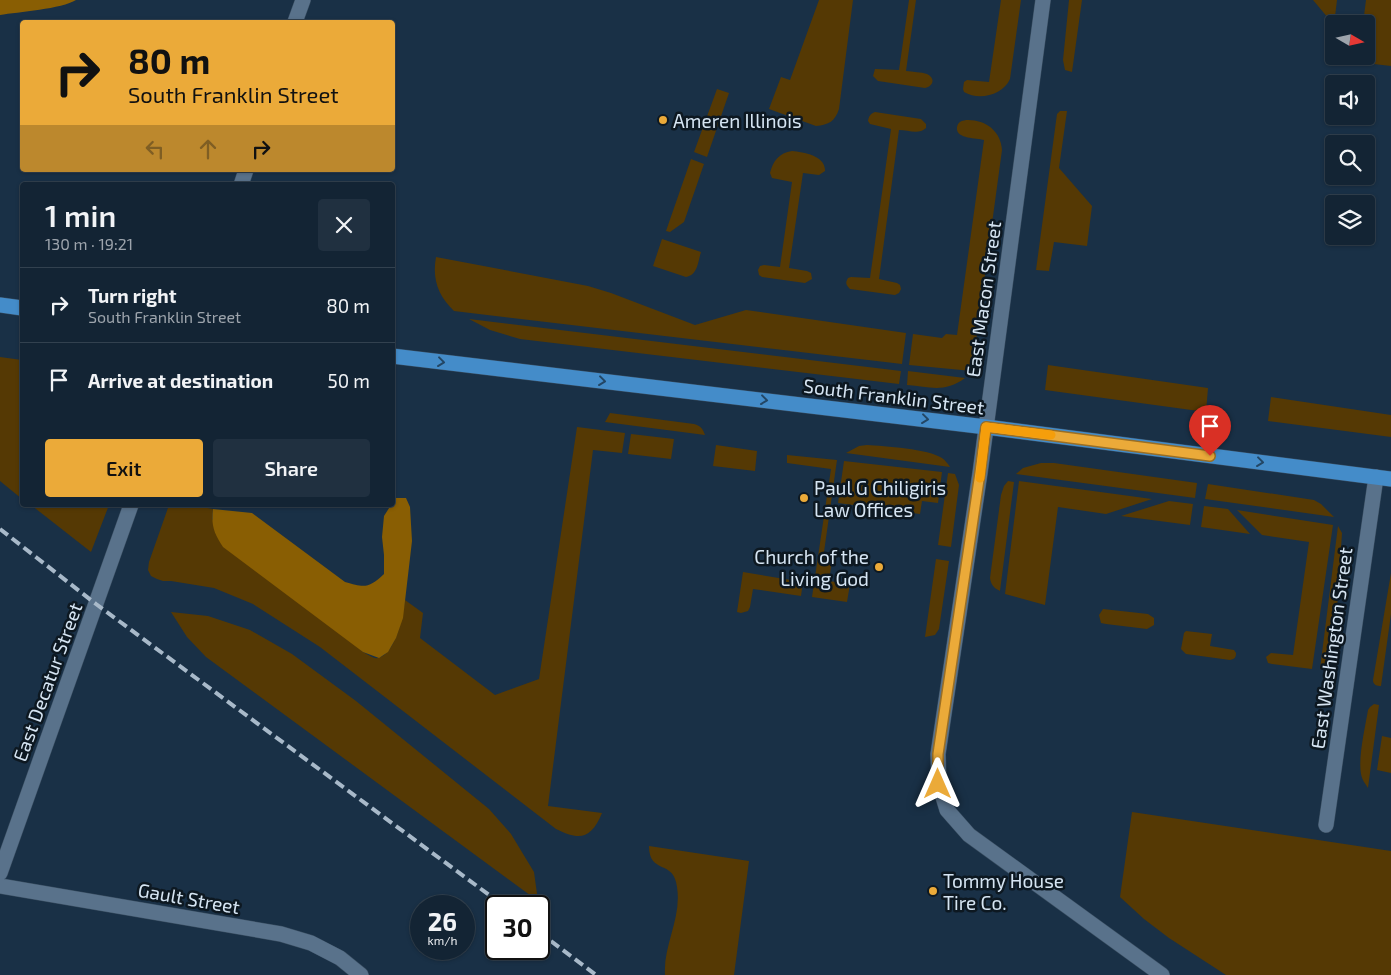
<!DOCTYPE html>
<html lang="en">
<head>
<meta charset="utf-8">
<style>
  body { margin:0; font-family:"Exo 2",sans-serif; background:#203040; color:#f1f3f6; height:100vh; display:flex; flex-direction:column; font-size:19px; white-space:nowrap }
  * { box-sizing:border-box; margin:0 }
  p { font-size:16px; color:#9da4ac }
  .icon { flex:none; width:28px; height:28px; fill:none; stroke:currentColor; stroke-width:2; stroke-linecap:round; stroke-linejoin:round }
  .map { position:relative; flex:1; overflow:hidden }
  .side { position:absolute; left:20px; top:182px; width:375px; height:325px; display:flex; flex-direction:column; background:#132434; border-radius:5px; box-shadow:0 1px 4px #0004,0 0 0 1px #32414f }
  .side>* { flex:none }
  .top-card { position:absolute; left:20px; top:20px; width:375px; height:152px; border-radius:5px; box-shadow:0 1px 4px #0004,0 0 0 1px #32414f; background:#ebaa39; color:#111; overflow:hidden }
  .needle { width:32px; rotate:99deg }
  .tools { position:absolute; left:1325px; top:15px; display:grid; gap:10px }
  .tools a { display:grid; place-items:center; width:50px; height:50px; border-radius:5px; background:#132434; box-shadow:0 1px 4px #0004,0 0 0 1px #32414f; font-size:25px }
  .speed { position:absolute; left:410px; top:895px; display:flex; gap:10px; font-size:25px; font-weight:700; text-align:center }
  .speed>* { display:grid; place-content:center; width:65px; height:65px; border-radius:50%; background:#132434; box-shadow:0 1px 4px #0004,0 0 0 1px #32414f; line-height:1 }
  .speed small { font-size:12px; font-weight:400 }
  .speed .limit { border:2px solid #111; border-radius:8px; background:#fff; color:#111 }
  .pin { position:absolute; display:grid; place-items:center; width:42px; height:42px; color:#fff; margin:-51px -21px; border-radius:50% 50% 50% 0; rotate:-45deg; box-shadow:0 0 5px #0007 }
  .pin .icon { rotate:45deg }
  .me { position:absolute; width:55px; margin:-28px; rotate:0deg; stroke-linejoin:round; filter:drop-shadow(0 0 4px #0008) }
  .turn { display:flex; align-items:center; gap:18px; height:105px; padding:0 25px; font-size:22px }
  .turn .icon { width:65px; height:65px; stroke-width:2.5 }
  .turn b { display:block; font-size:35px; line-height:42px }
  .lanes { display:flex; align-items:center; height:48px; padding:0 25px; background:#0003; justify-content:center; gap:25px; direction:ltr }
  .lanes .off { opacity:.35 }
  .round { display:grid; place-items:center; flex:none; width:52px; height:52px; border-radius:5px; background:#203040 }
  .summary { display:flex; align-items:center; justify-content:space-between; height:85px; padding:0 25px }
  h1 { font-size:30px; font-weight:600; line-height:38px }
  .cta { display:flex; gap:10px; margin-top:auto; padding:10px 25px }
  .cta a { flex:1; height:58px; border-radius:5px; background:#ebaa39; color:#111; font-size:20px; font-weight:600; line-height:58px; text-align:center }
  .cta a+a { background:#203040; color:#f1f3f6 }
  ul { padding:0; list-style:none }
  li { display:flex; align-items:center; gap:15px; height:75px; padding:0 25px; border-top:1px solid #32414f }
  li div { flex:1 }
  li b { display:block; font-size:19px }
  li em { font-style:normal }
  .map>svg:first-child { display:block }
  .green { fill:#553904 }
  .forest { fill:#895e03 }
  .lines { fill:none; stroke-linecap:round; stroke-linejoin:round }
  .minor-casing { stroke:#394d60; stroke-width:16 }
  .major-casing { stroke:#394d60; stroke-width:16 }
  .minor { stroke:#59728b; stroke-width:15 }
  .major { stroke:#448cc9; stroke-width:15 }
  .rail { stroke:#a8b9c9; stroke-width:4; stroke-dasharray:10 5; stroke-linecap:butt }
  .oneway { stroke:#234664 }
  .route-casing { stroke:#996e25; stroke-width:12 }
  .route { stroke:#ebaa39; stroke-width:9 }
  .slow { stroke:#f59e0b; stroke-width:9 }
  .poi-dot { fill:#ebaa39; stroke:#0d1821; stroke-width:2 }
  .labels { text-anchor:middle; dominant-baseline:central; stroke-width:5; stroke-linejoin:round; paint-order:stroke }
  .poi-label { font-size:19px; fill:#d6e5f3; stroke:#0d1821; text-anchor:start }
  .street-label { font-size:19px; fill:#d6e5f3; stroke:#0d1821 }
</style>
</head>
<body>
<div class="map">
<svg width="1391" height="975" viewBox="0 0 1391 975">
  <rect width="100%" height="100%" fill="#193046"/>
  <path class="green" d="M 819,0 L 853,0 L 839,109 C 835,121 829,125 816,126 L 769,109 L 781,77 L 790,80 Z
    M 909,0 L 916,0 L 906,71 C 913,72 921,72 927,74 C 936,78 933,87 925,88 L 878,81 L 873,76 L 875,69 L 899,70 Z
    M 1001,0 L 1021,0 L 1010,79 C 1003,95 979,101 964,92 L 963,89 L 964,82 L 967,80 L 989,82 Z
    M 1069,0 L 1082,0 L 1072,72 L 1065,70 L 1063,60 Z
    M 1313,0 L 1337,0 L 1334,25 Z
    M 1366,0 L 1391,0 L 1391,66 L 1365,63 L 1361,56 L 1366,56 L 1366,24 L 1363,24 Z
    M 717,89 L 729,93 L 707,157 L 694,152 Z
    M 1060,111 L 1067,111 L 1059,168 L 1092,206 L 1087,246 L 1054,242 L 1049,271 L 1036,270 L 1057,114 Z
    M 875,112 L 921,119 L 926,124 L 926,128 C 919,135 908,130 899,130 L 879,279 L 897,283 L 900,285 L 901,289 L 899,293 L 895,295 L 850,289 C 846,285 845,283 848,278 L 851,277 L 870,278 L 891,129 L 870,124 L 868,121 C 869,116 870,114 875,112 Z
    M 966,120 C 984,119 1001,130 1002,150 L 972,371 L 909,365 L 913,334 L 942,338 L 946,334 L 957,335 L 984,140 C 976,138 955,139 957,127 C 958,122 961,121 966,120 Z
    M 792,151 C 804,152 826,156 825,171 L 819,175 L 803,173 L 789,268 L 807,271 L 811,273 L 812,279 L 805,283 L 762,277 L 759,275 L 758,270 L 760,266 L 764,265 L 780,267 L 792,182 L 772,178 L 770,173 C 773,161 779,153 792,151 Z
    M 691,159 L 704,164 L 684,222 L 670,232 L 666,231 Z
    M 662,239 L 701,252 C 698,261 698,275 686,277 L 653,266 Z
    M 436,257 L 588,286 L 611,293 L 695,325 L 746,310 L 906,333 L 902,364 L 454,311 C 438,296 432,279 436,257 Z
    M 469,319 L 901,371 L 899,384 L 520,339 L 490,330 Z
    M 0,357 L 22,360 L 22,499 L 0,481 Z
    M 1048,365 L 1208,388 L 1206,412 L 1045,390 Z
    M 908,371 L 965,378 C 945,393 930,387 907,385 Z
    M 1271,397 L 1391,415 L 1391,437 L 1268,421 Z
    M 610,413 L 694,424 C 701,426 703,429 705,435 L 605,422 Z
    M 577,427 L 625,433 L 622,453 L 593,450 L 548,806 L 602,813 C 591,839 580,841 556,829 L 320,647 L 253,604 L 214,588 L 171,581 L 163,581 L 157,579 L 151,576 L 148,570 L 149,562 L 169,505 L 195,505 L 196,506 L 213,509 L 212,519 L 363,652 C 367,654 374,659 378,658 C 396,654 403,615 405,600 L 423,613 L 420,638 L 495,695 L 539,679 Z
    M 631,434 L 674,439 L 671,459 L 628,454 Z
    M 716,445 L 757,451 L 755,471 L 713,466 Z
    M 867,445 C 884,446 929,449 942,458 C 945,460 948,464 950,467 L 846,453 L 859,446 Z
    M 787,455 L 837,460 L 824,552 L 833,553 L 829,581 L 850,584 L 847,602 L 812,597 L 831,469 L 787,463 Z
    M 844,461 L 942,472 L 938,503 L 922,501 L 920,514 L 838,503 Z
    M 1041,463 L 1054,463 L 1197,483 L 1195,498 L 1016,474 L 1023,468 Z
    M 948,473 L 955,474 L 959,485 L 951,547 L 938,545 Z
    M 1008,481 L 1014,482 L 1000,591 C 994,588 991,585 990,578 L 1001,495 L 1004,486 Z
    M 1019,481 L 1152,499 L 1106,514 L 1058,507 L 1045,605 L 1005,594 Z
    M 1208,484 L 1314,500 L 1321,504 L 1334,517 L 1205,499 Z
    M 1169,501 L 1193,504 L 1190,525 L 1121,516 Z
    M 31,505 L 109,505 L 91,552 Z
    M 1204,506 L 1228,509 L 1250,534 L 1201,527 Z
    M 1237,510 L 1333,525 L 1312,669 L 1272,664 L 1268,663 L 1266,657 L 1271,653 L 1293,655 L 1309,542 L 1262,535 Z
    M 1338,526 L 1342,533 L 1334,655 C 1331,663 1328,667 1320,669 Z
    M 936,559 L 949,561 L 939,629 L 935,635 L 925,637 Z
    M 743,572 L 803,582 L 801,596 L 753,589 L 750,607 L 748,611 L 741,613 L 737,612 Z
    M 1391,573 L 1391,614 L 1381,686 C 1377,686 1373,685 1373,680 Z
    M 1103,609 L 1148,614 L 1154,618 L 1154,625 L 1147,629 L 1106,624 L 1101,623 L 1099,615 Z
    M 171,612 L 208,616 L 250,630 L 292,654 L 356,701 L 489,809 L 511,834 L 534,872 L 538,901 L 206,657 L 187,637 Z
    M 1186,631 L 1212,634 L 1210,646 L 1234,650 L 1236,653 C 1236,657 1235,659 1230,660 L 1186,654 L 1181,649 L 1184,633 Z
    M 1374,704 L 1379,705 L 1368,788 C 1365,783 1362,780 1361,774 C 1358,757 1365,728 1368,710 L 1370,707 Z
    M 1382,736 L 1391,738 L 1391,773 L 1377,770 Z
    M 1132,812 L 1391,851 L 1391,975 L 1226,975 L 1169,938 L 1144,919 L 1120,897 Z
    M 649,846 L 749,861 L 734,975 L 665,975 C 663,945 682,918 677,887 C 674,859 649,875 649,846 Z"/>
  <path class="forest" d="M 0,0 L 76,0 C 62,9 18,12 0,15 Z
    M 395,498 L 406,498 L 410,507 L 412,541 L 403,618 L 396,638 L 388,652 L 379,658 L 363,652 L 223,547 C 214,533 211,526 213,509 L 252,513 L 345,582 C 365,588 369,588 384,574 L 384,555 L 382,537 L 384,516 L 391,505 L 392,505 Z"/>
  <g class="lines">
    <defs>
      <path id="minor" d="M 1043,0 L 980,473 L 938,754 L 939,784 L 947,810 L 969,835 L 1162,975
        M 295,22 L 303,0
        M 241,185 L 246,170
        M 1326,825 L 1376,477
        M 0,873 L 131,505
        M 0,886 L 281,934 L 311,943 L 340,958 L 361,975"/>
      <path id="major" d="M 0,305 L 22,308
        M 392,356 L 986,427 L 1391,479"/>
    </defs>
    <use href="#minor" class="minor-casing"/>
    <use href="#major" class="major-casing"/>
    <use href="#minor" class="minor"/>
    <use href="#major" class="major"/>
    <path class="rail" d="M 0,529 L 96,604 L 504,906
      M 539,932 L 596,975"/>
  </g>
  <defs><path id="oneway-chevron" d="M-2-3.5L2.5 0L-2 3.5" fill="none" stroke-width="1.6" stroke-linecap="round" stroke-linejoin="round" transform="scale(1.25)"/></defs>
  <g class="oneway">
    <use href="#oneway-chevron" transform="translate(441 362) rotate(7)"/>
    <use href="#oneway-chevron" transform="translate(602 381) rotate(7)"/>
    <use href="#oneway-chevron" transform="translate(764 400) rotate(7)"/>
    <use href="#oneway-chevron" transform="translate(925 419) rotate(7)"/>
    <use href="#oneway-chevron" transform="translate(1260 462) rotate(7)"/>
  </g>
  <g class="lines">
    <defs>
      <path id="route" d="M 938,784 L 938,754 L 980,473 L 986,427 L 1210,456"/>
    </defs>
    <use href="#route" class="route-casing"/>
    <use href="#route" class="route"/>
    <path class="slow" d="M 980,478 L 986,427 L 1051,435"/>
  </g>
  <g class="poi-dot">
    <circle cx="663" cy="120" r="5"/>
    <circle cx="804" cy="498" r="5"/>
    <circle cx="879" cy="567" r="5"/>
    <circle cx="933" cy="891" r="5"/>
  </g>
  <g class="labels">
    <g class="poi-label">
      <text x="673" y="120">Ameren Illinois</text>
      <text x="814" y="487">Paul G Chiligiris<tspan x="814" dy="22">Law Offices</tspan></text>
      <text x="869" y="556" text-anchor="end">Church of the<tspan x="869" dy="22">Living God</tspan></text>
      <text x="943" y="880">Tommy House<tspan x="943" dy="22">Tire Co.</tspan></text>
    </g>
    <g class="street-label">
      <text transform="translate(983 299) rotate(-82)">East Macon Street</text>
      <text transform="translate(894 396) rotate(7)">South Franklin Street</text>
      <text transform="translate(1331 648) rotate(-82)">East Washington Street</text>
      <text transform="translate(47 682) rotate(-70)">East Decatur Street</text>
      <text transform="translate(189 898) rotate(10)">Gault Street</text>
    </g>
  </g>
</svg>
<div class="tools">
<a><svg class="needle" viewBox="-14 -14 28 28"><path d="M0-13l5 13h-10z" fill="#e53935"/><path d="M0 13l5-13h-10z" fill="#9da4ac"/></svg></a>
<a><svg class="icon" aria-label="sound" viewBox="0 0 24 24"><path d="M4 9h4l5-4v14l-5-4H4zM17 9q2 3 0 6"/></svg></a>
<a><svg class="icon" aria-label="search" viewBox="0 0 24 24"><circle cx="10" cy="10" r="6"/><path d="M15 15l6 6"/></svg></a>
<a><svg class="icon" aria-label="layers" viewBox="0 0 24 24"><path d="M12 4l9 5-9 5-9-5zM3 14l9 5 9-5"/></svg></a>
</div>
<div class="speed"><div>26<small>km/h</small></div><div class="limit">30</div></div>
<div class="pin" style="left:1210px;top:456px;background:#d93025"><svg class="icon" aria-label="arrive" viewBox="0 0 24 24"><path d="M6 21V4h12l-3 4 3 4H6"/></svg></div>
<svg class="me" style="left:938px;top:784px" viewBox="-20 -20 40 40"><path d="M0-17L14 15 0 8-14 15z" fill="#ebaa39" stroke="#fff" stroke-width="4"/></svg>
<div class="top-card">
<div class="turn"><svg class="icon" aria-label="right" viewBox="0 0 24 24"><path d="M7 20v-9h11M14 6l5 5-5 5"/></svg><div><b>80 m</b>South Franklin Street</div></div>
<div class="lanes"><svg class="icon off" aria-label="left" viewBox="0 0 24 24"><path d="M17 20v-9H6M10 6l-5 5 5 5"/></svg><svg class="icon off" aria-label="ahead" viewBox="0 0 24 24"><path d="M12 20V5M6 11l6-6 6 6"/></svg><svg class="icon" aria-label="right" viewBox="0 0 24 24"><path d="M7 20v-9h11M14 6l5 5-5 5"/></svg></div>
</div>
<section class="side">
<div class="summary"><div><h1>1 min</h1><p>130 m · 19:21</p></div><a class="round"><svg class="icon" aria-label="close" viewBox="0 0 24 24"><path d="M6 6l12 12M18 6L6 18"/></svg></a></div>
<ul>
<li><svg class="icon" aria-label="right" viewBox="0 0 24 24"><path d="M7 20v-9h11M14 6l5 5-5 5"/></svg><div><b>Turn right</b><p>South Franklin Street</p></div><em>80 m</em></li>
<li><svg class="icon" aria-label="arrive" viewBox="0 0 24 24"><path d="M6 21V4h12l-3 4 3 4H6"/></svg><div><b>Arrive at destination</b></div><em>50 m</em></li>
</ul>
<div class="cta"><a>Exit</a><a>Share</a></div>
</section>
</div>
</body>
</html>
